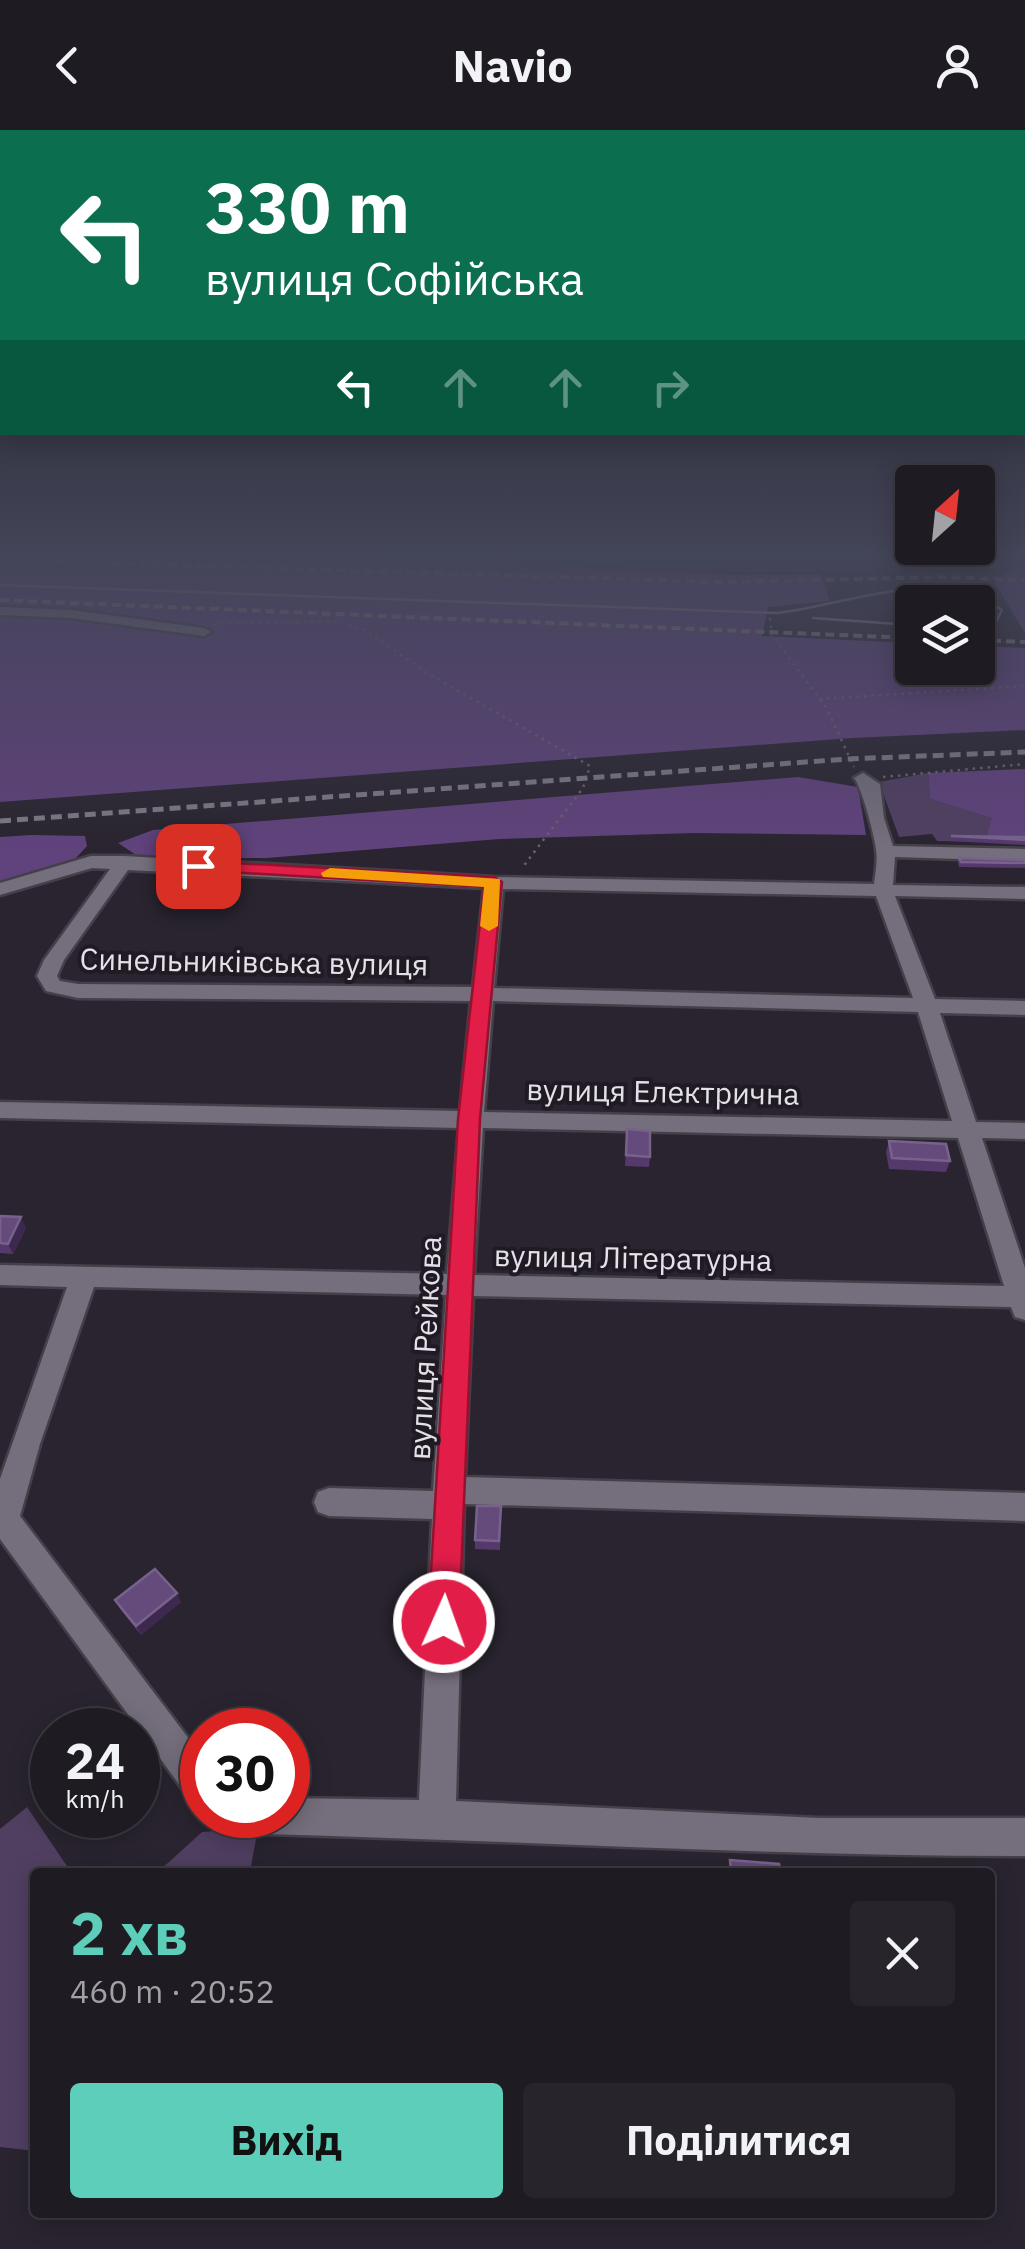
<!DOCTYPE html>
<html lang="uk">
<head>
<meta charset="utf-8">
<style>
  body { margin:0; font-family:"IBM Plex Sans",sans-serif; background:#27242b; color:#f1f3f6; height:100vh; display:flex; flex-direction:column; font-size:38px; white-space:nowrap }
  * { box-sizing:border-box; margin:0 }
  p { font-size:32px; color:#a1a1a6 }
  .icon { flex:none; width:55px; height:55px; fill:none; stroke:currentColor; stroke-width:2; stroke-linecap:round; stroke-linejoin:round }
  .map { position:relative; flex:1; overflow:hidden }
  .panel { position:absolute; left:30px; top:1738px; width:965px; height:350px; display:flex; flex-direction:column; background:#1f1b23; border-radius:10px; box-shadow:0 5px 25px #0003,0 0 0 2px #3c3941 }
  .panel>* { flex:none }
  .hud { position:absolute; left:0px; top:0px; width:1025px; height:305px; box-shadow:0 5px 25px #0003,0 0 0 2px #3c3941; background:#0b6e4f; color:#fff; overflow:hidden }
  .needle { width:65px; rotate:27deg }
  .buttons { position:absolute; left:895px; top:335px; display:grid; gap:20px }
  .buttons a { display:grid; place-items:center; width:100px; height:100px; border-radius:10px; background:#1f1b23; box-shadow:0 5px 25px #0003,0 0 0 2px #3c3941; font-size:50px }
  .speed { position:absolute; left:30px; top:1578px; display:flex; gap:20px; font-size:50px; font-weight:700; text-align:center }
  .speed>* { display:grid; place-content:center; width:130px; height:130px; border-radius:50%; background:#1f1b23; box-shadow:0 5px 25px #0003,0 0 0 2px #3c3941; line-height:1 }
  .speed small { font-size:25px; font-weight:400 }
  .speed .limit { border:15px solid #d22; background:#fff; color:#111 }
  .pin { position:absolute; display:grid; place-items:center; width:85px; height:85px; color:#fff; margin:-42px; border-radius:20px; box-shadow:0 5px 15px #0006 }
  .me { position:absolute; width:110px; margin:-55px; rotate:2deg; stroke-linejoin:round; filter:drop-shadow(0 0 8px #0008) }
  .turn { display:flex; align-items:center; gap:35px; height:210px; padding:0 40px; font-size:45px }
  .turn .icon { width:130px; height:130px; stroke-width:2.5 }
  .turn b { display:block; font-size:70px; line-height:85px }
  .lanes { display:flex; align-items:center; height:95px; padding:0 40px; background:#0003; justify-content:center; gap:50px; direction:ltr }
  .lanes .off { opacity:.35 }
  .round { display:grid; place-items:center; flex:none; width:105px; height:105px; border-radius:10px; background:#27242b }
  .overview { display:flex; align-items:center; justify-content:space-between; height:170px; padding:0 40px }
  h1 { font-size:60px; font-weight:800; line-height:75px; color:#5dceb9 }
  .action { display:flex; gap:20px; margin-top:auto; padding:20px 40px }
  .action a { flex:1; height:115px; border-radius:10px; background:#5dceb9; color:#111; font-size:40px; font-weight:800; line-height:115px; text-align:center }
  .action a+a { background:#27242b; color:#f1f3f6 }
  header { display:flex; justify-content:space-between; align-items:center; height:130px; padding:0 40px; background:#1f1b23; font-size:45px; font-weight:800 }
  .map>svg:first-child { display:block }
  .built { fill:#332b3c }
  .green { fill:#503f61 }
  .forest { fill:#60427c }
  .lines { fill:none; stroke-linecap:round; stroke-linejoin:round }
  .minor-casing { stroke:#444049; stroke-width:5 }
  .path { stroke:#67636d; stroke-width:2.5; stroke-dasharray:2.5 5; stroke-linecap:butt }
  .minor { fill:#756e7c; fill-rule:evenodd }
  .tram { stroke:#7e7a83; stroke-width:2.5 }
  .rail-far1 { stroke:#7e7a83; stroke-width:4; stroke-dasharray:9 5; stroke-linecap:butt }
  .rail { stroke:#7e7a83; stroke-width:5; stroke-dasharray:11 6; stroke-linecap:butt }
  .wall { fill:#55396d }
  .shaded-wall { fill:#3d294f }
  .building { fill:#644b7b; stroke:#78628c; stroke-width:2.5 }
  .route { fill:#e11d48; stroke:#92132f; stroke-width:2.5 }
  .slow { fill:#f59e0b }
  .labels { text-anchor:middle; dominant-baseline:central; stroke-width:8; stroke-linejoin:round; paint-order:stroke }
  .street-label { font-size:30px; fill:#e4e1e9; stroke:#201a25 }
</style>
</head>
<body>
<header><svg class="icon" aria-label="back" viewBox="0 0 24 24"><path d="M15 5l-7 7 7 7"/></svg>Navio<svg class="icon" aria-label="person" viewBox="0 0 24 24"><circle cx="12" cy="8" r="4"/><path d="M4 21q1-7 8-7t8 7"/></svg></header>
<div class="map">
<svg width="1025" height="2119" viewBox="0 0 1025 2119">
  <rect width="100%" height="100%" fill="#29242f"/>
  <path class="built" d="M 1025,424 L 1025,436 L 742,443 L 722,439 L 0,425 Z"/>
  <path class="green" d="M 928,643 L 930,669 L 993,688 L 985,712 L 937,711 L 932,704 L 899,707 L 879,652 Z
    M 27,1677 L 71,1742 L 35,1742 L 35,2021 L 0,2017 L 0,1699 Z
    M 258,1698 L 250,1742 L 158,1742 L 202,1702 Z"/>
  <path class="forest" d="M 0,424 L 378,424 L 377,429 L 739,445 L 821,444 L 830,471 L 768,477 L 762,506 L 912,513 L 912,538 L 978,538 L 978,516 L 1025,518 L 1025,600 L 852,608 L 0,672 Z
    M 1014,436 L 1025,436 L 1025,503 L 995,453 Z
    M 1025,639 L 1025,712 L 985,712 L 992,688 L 930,669 L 928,643 Z
    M 798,647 L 858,657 L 866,705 L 693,703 L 499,709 L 267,728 L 142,729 L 118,713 L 153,700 Z
    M 31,705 L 85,706 L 87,716 L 75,729 L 0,753 L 0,707 Z"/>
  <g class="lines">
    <defs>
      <path id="minor" d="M 0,477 L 71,480 L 204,498 L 211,502 L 204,506 L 71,488 L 0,485 Z
        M 863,643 L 880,654 L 884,688 L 893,716 L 1025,719 L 1025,731 L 895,727 L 893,755 L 1025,757 L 1025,769 L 895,766 L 935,869 L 1025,871 L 1025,885 L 940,883 L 976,992 L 1025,993 L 1025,1009 L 982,1008 L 1025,1138 L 1025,1190 L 1015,1187 L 1011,1177 L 473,1166 L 465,1347 L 1025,1363 L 1025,1391 L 464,1374 L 456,1671 L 818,1688 L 1025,1688 L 1025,1726 C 758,1726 492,1709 225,1703 L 212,1698 L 207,1685 L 288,1685 L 288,1668 L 419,1670 L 432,1389 L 329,1386 L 318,1382 L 314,1372 L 318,1362 L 329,1358 L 433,1361 L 446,1165 L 94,1157 L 40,1314 L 20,1386 L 202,1626 L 202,1673 L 189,1668 L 0,1409 L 0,1349 L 67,1157 L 0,1155 L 0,1135 L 447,1144 L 459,998 L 0,988 L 0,972 L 460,981 L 471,871 L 78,868 L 46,861 L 37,846 L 44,830 L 110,739 L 92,738 L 0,765 L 0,753 L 91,726 L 124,726 L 494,747 L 874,754 C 875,744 878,731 876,720 C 875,707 861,655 854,648 ZM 128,740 L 484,758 L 473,857 L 78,854 L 60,851 L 57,846 L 64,830 ZM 503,759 L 876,766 L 913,868 L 494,858 ZM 493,871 L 918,882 L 952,991 L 484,982 ZM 483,998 L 958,1008 L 1004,1156 L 474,1145 Z"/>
    </defs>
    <use href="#minor" class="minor-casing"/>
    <path class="path" d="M 770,488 L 772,505 L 826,577 L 854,637
      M 214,494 L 332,491 L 366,500 L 422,540 L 590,636 L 583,658 L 522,738
      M 819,569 L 1025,556
      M 883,647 L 1025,634"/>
    <use href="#minor" class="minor"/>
    <path class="tram" d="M 0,455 L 777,483 C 848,475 938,434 1002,480 L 996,492 L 978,497
      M 813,488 L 912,495"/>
    <path class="rail-far1" d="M 0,430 L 725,452 L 944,447 L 1025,450
      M 0,470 L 912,508
      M 978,510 L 1025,512"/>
    <path class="rail" d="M 0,691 L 847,629 L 1025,622"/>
  </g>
  <path class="wall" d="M 951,706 L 1025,707 L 1025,715 L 950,711 Z
    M 959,728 L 1025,730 L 1025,738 L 959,737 L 958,733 Z
    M 627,999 L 650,1027 L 649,1037 L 625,1036 Z
    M 889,1011 L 950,1031 L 946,1042 L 889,1039 L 886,1022 Z
    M 0,1086 L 26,1098 L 13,1124 L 0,1123 Z
    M 501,1376 L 500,1420 L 475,1419 L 475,1410 Z
    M 115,1470 L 181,1472 L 141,1505 L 120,1479 Z"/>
  <path class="shaded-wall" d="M 21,1087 L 26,1098 L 13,1124 L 8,1114 Z
    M 177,1463 L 181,1472 L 141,1505 L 136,1496 Z"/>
  <path class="building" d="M 951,706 L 1025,707 L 1025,710 Z
    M 959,728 L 1025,730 L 1025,733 L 961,732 Z
    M 627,999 L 650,1001 L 650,1027 L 626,1025 Z
    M 889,1011 L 946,1014 L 950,1031 L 892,1028 Z
    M 0,1086 L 21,1087 L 8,1114 L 0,1113 Z
    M 477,1376 L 501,1376 L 499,1411 L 475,1410 Z
    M 155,1439 L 177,1463 L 136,1496 L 115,1470 Z
    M 730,1730 L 779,1734 L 780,1742 L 731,1742 Z"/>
  <linearGradient id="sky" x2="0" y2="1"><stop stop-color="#17141a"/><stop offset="0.59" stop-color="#434558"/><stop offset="1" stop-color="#434558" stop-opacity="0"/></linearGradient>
  <rect width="1025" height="720" fill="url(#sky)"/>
  <path class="route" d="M 198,731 L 494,747 L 502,752 L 480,989 L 459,1492 L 454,1503 L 444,1507 L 433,1503 L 428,1492 L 458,989 L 484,757 L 192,740 L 192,732 Z"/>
  <path class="slow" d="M 330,738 L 500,749 L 498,796 L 489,801 L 480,796 L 484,757 L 323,747 L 321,743 Z"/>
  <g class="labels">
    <g class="street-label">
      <text transform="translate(254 831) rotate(1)">Синельниківська вулиця</text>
      <text transform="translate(663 961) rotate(1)">вулиця Електрична</text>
      <text transform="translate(633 1127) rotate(1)">вулиця Літературна</text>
      <text transform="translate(424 1218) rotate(-87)">вулиця Рейкова</text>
    </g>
  </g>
</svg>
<div class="buttons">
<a><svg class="needle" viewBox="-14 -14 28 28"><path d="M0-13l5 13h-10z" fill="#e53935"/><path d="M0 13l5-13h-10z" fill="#a1a1a6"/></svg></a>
<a><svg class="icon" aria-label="layers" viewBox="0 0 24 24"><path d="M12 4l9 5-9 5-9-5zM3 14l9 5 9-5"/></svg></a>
</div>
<div class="speed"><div>24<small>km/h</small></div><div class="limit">30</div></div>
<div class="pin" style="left:198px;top:736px;background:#d93025"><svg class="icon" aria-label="arrive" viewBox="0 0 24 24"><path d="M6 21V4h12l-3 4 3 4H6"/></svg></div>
<svg class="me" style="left:444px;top:1492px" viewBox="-20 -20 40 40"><circle r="17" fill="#e11d48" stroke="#fff" stroke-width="3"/><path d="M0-11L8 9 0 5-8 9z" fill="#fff"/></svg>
<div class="hud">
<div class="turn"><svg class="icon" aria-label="left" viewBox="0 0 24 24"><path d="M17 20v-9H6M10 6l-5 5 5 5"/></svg><div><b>330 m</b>вулиця Софійська</div></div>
<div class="lanes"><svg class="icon" aria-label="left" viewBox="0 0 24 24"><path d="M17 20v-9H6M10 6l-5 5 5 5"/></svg><svg class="icon off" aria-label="ahead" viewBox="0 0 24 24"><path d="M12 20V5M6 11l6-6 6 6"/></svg><svg class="icon off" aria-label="ahead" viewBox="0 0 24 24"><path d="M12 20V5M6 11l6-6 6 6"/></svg><svg class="icon off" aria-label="right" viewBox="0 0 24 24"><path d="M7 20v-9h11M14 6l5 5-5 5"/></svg></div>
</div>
<section class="panel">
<div class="overview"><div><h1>2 хв</h1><p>460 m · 20:52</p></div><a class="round"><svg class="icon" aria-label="close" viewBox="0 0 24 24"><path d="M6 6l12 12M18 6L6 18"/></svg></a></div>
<div class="action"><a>Вихід</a><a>Поділитися</a></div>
</section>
</div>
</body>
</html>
